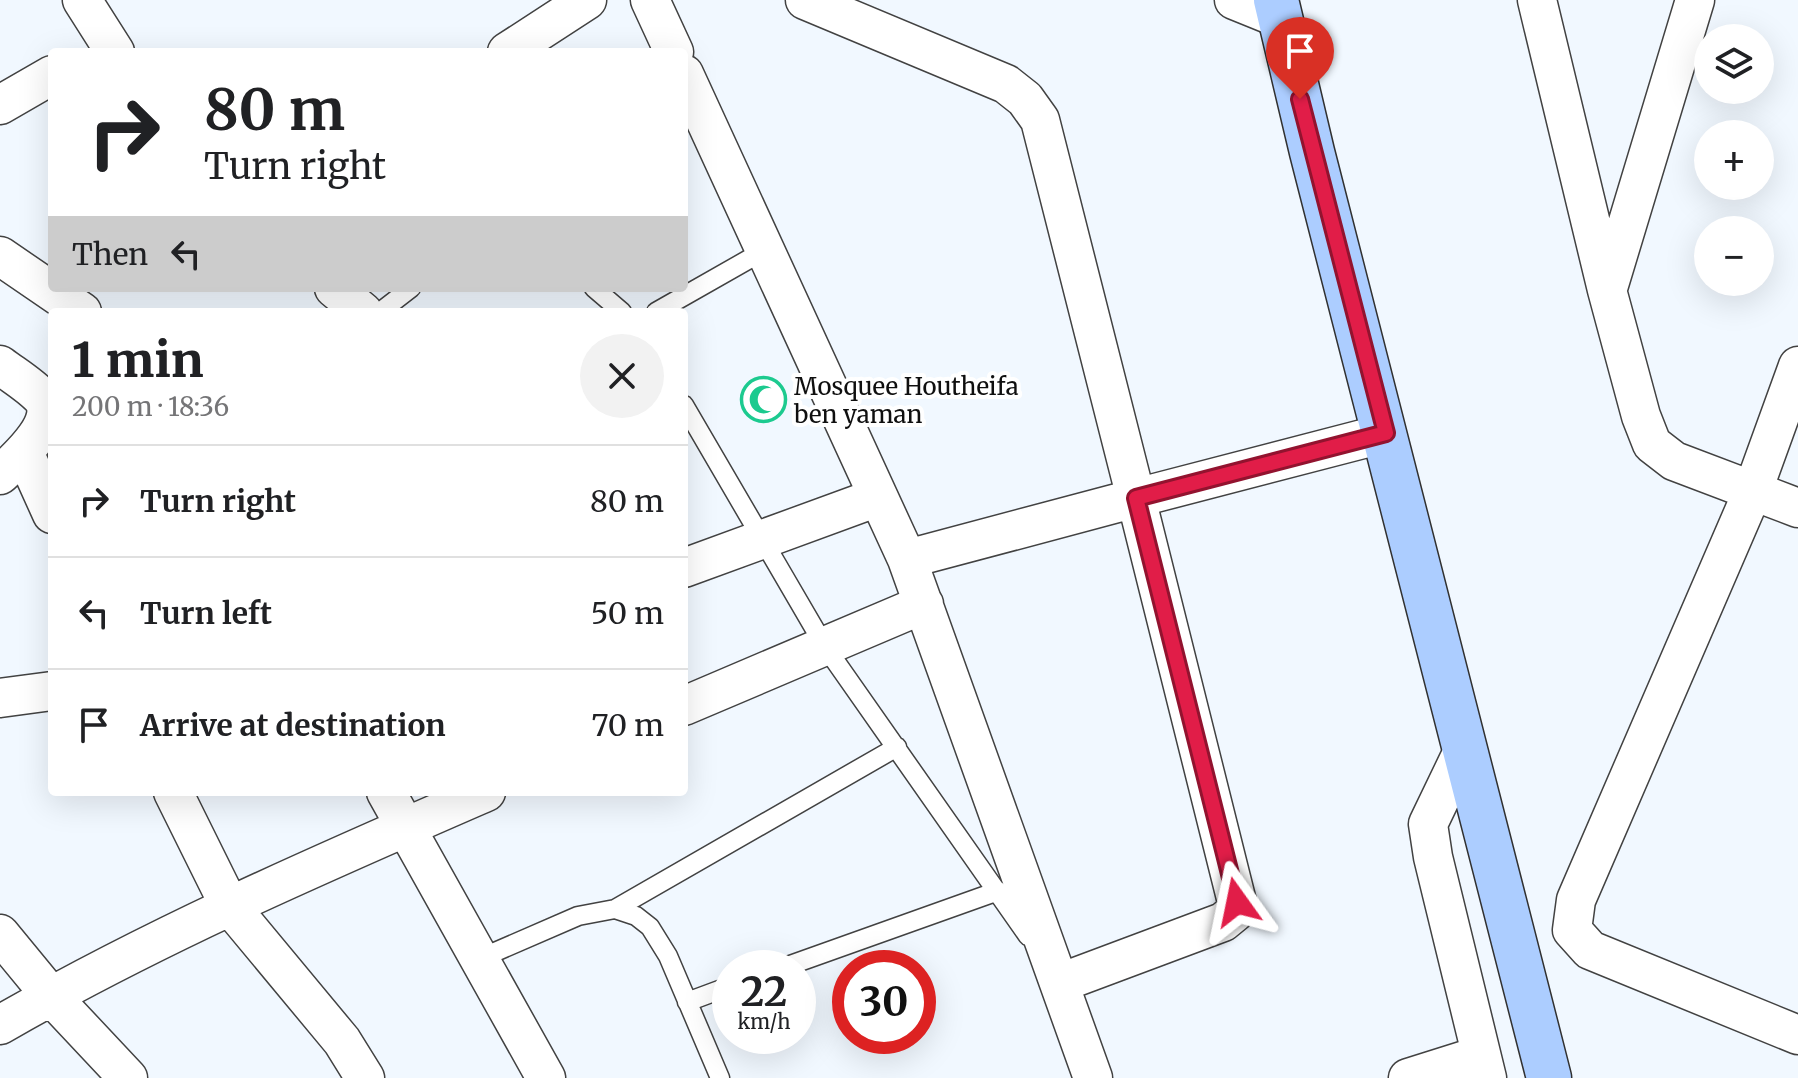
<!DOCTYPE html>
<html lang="en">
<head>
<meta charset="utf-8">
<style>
  body { margin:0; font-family:Merriweather,serif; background:#f2f2f2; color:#202124; height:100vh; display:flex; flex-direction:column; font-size:30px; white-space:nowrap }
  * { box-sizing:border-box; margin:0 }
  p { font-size:26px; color:#757577 }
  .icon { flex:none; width:44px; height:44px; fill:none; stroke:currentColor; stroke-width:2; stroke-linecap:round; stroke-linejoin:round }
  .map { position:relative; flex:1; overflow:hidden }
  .details { position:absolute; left:48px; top:308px; width:640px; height:488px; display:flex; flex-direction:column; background:#fff; border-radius:8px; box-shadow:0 8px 32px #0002 }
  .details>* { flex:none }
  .guide { position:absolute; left:48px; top:48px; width:640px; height:244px; border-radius:8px; box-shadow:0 8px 32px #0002; background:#fff; color:#202124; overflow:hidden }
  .tools { position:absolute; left:1694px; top:24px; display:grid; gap:16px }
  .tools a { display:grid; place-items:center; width:80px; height:80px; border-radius:50%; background:#fff; box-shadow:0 8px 32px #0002; font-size:40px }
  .speed { position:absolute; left:712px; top:950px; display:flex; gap:16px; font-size:40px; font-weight:700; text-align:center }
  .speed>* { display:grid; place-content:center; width:104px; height:104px; border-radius:50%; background:#fff; box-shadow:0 8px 32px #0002; line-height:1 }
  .speed small { font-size:20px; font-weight:400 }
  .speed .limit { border:12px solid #d22; background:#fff; color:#111 }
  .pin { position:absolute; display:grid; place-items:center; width:68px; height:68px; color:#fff; margin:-82px -34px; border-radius:50% 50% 50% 0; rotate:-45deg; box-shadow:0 0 8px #0007 }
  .pin .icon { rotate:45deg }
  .me { position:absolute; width:88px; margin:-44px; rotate:348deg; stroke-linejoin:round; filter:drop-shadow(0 0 6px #0008) }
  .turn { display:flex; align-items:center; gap:28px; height:168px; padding:0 24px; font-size:36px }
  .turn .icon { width:104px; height:104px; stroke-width:2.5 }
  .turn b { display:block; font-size:56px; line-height:68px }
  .then { display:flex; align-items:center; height:76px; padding:0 24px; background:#0003; gap:16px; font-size:30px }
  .round { display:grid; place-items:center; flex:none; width:84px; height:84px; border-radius:42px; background:#f2f2f2 }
  .overview { display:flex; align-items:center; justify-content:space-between; height:136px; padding:0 24px }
  h1 { font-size:48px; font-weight:800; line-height:60px }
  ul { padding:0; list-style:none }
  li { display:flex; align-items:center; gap:24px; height:112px; padding:0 24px; border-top:2px solid #e0e0e0 }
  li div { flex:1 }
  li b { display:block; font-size:30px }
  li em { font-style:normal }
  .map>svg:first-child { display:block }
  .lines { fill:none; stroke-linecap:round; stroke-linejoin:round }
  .lane-casing { stroke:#424242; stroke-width:21 }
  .street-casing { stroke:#424242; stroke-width:41 }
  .secondary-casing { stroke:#313131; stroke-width:47 }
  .lane { stroke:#fff; stroke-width:18 }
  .street { stroke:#fff; stroke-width:38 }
  .secondary { stroke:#accdff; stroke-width:44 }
  .route-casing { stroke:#92132f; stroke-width:20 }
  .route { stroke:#e11d48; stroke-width:14 }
  .labels { text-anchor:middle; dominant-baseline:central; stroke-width:8; stroke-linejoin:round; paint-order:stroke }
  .poi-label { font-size:24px; fill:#0f0f0f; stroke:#fff; text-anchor:start }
</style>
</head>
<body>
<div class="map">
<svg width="1798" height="1078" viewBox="0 0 1798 1078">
  <rect width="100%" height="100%" fill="#f1f8ff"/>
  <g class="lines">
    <defs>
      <path id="lane" d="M 594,288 L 622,312
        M 380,312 L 411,288
        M 656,312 L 765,250
        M 684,405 L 824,645 L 1028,936
        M 615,909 L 897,747
        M 479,959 L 578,916 L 615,909 L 636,916 L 650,927 L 668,956 L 720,1078
        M 782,968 L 998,891
        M 687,1002 L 730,986"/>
      <path id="street" d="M 82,0 L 115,52
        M 650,0 L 674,52
        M 805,0 L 1006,84 L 1025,99 L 1040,120 L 1136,498 L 907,559
        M 1234,0 L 1281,19
        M 1537,0 L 1607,290 L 1641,416 L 1652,444 L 1674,461 L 1798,508
        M 507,52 L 587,0
        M 684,74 L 907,559 L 1093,1078
        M 0,105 L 52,75
        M 0,256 L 82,312
        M 334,288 L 363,312
        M 1608,288 L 1695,0
        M 0,365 C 13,375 30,385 41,397 C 62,420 16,460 0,475
        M 1798,366 L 1752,493 L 1576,900 L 1572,930 L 1590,950 L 1798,1035
        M 24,452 L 52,514
        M 684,568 L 878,497
        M 0,698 L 52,691
        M 684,706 L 924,604
        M 1465,747 L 1428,824 L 1433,857 L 1487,1078
        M 173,792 L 229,905 L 342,1041 L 365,1078
        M 386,792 L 546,1078
        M 0,934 L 51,996 L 128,1078
        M 1060,983 L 1223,922 L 1234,913 L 1237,902 L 1136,498 L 1386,433
        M 0,1025 C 156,935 321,864 486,792
        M 1408,1078 L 1481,1055"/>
      <path id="secondary" d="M 1276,0 L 1312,152 L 1549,1078"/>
    </defs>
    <use href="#lane" class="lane-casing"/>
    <use href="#street" class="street-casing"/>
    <use href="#secondary" class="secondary-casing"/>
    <use href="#lane" class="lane"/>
    <use href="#street" class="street"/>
    <use href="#secondary" class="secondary"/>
  </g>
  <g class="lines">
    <defs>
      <path id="route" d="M 1237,902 L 1136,498 L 1386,433 L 1300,99"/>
    </defs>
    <use href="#route" class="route-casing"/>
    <use href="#route" class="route"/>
  </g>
  <defs>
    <symbol id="mosque-ring" viewBox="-11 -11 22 22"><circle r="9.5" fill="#fff" stroke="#1cca8f" stroke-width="1.5"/><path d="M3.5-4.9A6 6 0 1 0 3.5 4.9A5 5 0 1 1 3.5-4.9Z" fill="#1cca8f"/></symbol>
  </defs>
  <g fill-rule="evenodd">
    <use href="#mosque-ring" x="738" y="374" width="51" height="51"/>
  </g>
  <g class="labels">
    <g class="poi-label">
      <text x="794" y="386">Mosquee Houtheifa<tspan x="794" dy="28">ben yaman</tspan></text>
    </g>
  </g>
</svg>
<div class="tools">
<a><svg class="icon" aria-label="layers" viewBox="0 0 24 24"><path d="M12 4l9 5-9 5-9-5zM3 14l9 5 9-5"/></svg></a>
<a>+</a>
<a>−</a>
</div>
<div class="speed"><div>22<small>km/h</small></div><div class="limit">30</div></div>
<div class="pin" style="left:1300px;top:99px;background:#d93025"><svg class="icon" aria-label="arrive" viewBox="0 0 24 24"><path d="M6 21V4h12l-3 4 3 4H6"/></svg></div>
<svg class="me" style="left:1237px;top:902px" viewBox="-20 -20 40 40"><path d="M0-17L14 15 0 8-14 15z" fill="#e11d48" stroke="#fff" stroke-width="4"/></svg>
<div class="guide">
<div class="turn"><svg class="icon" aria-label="right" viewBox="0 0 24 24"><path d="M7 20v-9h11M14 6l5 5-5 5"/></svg><div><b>80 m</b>Turn right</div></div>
<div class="then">Then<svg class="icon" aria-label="left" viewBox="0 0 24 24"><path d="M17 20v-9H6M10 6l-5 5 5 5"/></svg></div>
</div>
<section class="details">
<div class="overview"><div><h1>1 min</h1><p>200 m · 18:36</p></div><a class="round"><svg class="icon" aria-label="close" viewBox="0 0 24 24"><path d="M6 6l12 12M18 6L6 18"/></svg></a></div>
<ul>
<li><svg class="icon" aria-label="right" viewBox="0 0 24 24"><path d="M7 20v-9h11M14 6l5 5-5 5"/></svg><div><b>Turn right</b></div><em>80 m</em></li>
<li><svg class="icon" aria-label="left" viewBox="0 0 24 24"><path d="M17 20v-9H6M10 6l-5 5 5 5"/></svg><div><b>Turn left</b></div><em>50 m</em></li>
<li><svg class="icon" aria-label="arrive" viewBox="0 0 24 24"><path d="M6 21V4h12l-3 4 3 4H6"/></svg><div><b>Arrive at destination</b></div><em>70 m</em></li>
</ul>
</section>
</div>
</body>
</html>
